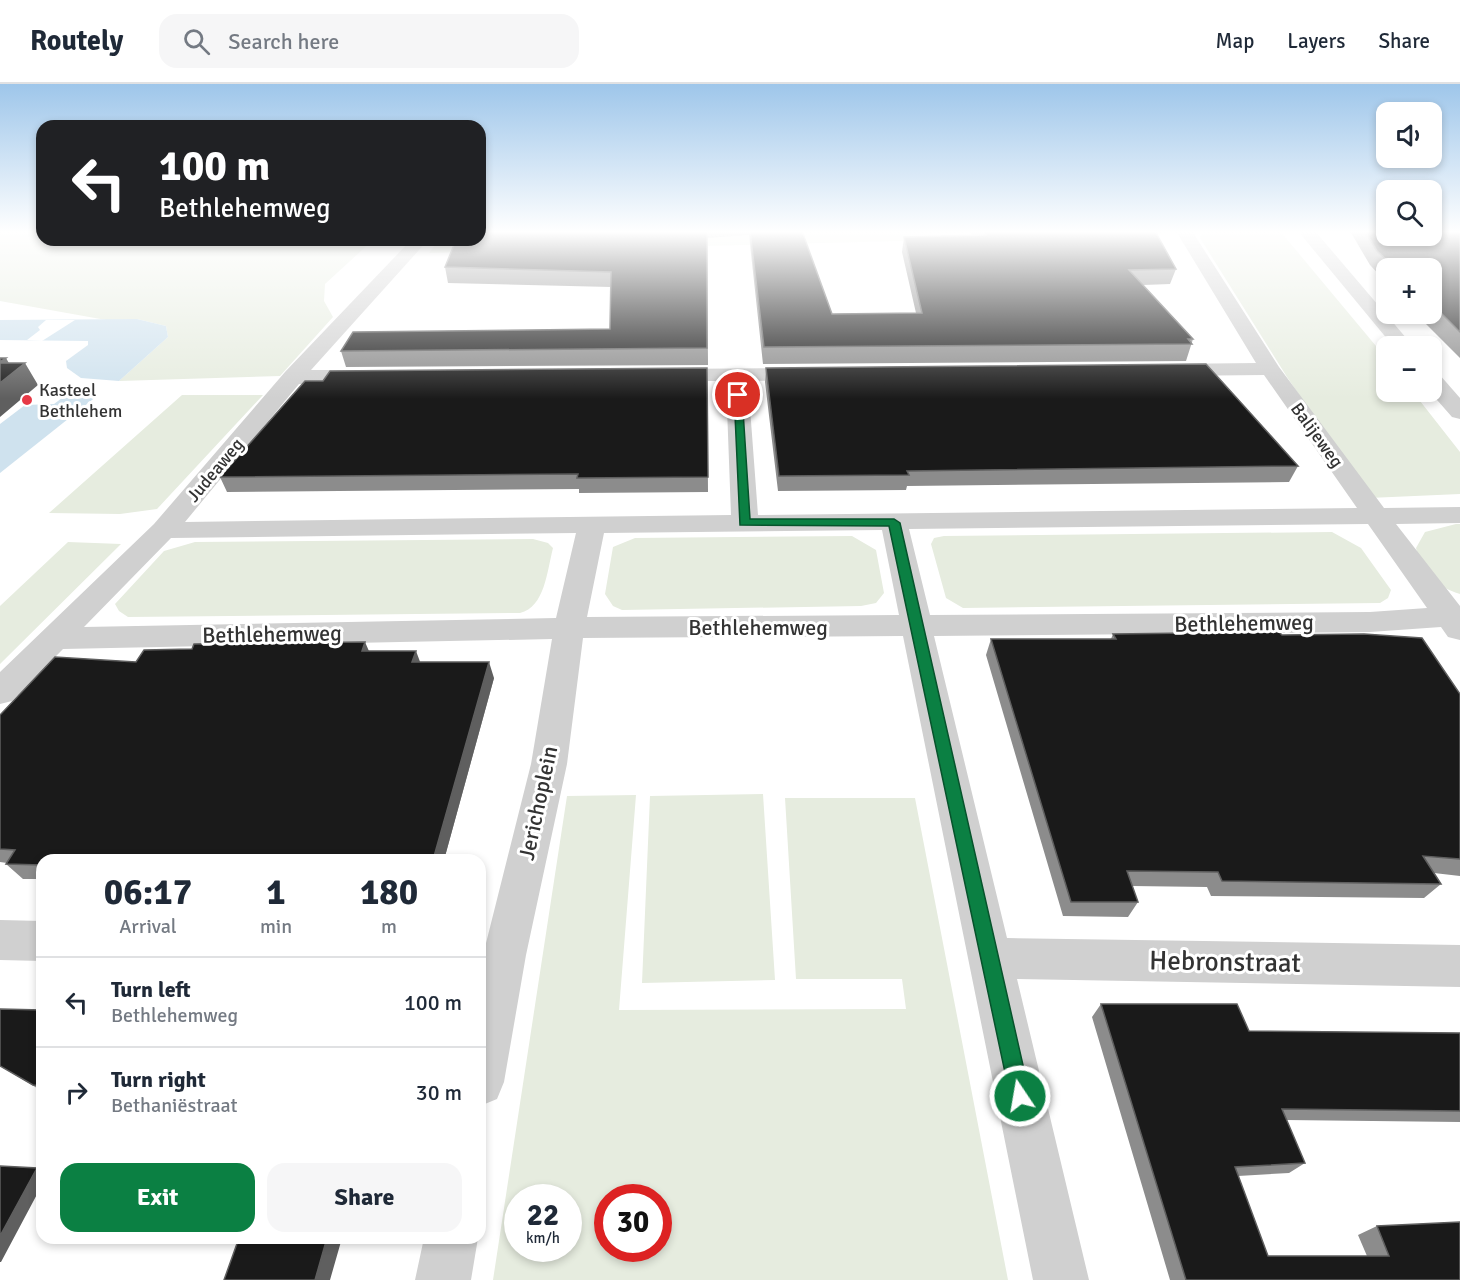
<!DOCTYPE html>
<html lang="en">
<head>
<meta charset="utf-8">
<style>
  body { margin:0; font-family:Signika,sans-serif; background:#f6f6f7; color:#1f2937; height:100vh; display:flex; flex-direction:column; font-size:22px; white-space:nowrap }
  * { box-sizing:border-box; margin:0 }
  p { font-size:20px; color:#747a83 }
  .icon { flex:none; width:33px; height:33px; fill:none; stroke:currentColor; stroke-width:2; stroke-linecap:round; stroke-linejoin:round }
  .map { position:relative; flex:1; overflow:hidden }
  .sheet { position:absolute; left:36px; top:770px; width:450px; height:390px; display:flex; flex-direction:column; background:#fff; border-radius:18px; box-shadow:0 3px 9px #0003 }
  .sheet>* { flex:none }
  .banner { position:absolute; left:36px; top:36px; width:450px; height:126px; border-radius:18px; box-shadow:0 3px 9px #0003; background:#202124; color:#fff; overflow:hidden }
  .tools { position:absolute; left:1376px; top:18px; display:grid; gap:12px }
  .tools a { display:grid; place-items:center; width:66px; height:66px; border-radius:12px; background:#fff; box-shadow:0 3px 9px #0003; font-size:30px }
  .speed { position:absolute; left:504px; top:1100px; display:flex; gap:12px; font-size:30px; font-weight:700; text-align:center }
  .speed>* { display:grid; place-content:center; width:78px; height:78px; border-radius:50%; background:#fff; box-shadow:0 3px 9px #0003; line-height:1 }
  .speed small { font-size:15px; font-weight:400 }
  .speed .limit { border:9px solid #d22; background:#fff; color:#111 }
  .pin { position:absolute; display:grid; place-items:center; width:51px; height:51px; color:#fff; margin:-26px; border:3px solid #fff; border-radius:50%; box-shadow:0 2px 6px #0007 }
  .me { position:absolute; width:66px; margin:-33px; rotate:348deg; stroke-linejoin:round; filter:drop-shadow(0 0 4px #0008) }
  .turn { display:flex; align-items:center; gap:21px; height:126px; padding:0 24px; font-size:27px }
  .turn .icon { width:78px; height:78px; stroke-width:2.5 }
  .turn b { display:block; font-size:42px; line-height:51px }
  .eta { display:flex; justify-content:space-evenly; align-items:center; height:102px; text-align:center }
  .eta b { font-size:36px; font-weight:800; line-height:42px }
  .action { display:flex; gap:12px; margin-top:auto; padding:12px 24px }
  .action a { flex:1; height:69px; border-radius:18px; background:#0b8043; color:#fff; font-size:24px; font-weight:800; line-height:69px; text-align:center }
  .action a+a { background:#f6f6f7; color:#1f2937 }
  ul { padding:0; list-style:none }
  li { display:flex; align-items:center; gap:18px; height:90px; padding:0 24px; border-top:2px solid #e0e1e3 }
  li div { flex:1 }
  li b { display:block; font-size:22px }
  li em { font-style:normal }
  header { display:flex; align-items:center; gap:36px; box-sizing:border-box; height:84px; padding:0 30px; background:#fff; border-bottom:2px solid #e0e1e3 }
  header strong { font-size:28px }
  nav { display:flex; gap:33px; margin-inline-start:auto; font-size:21px }
  .search { width:420px; height:54px; background:#f6f6f7; display:flex; align-items:center; gap:15px; box-sizing:border-box; padding:0 21px; border-radius:18px; color:#747a83; font-size:22px }
  .map>svg:first-child { display:block }
  .green { fill:#e6ecdf; fill-rule:evenodd }
  .water { fill:#cfe2ee }
  .pier { fill:#fff }
  .lines { fill:none; stroke-linecap:round; stroke-linejoin:round }
  .minor { fill:#d0d0d0; fill-rule:evenodd }
  .wall { fill:#8c8c8c }
  .shaded-wall { fill:#5f5f5f }
  .building { fill:#1a1a1a; stroke:#5f5f5f; stroke-width:1.5 }
  .route { fill:#0b8043; stroke:#07532c; stroke-width:1.5 }
  .poi-dot { fill:#e63946; stroke:#fff; stroke-width:2 }
  .labels { text-anchor:middle; dominant-baseline:central; stroke-width:6; stroke-linejoin:round; paint-order:stroke }
  .far-poi-label { font-size:18px; fill:#333; stroke:#fff; text-anchor:start }
  .far-street-label { font-size:18px; fill:#333; stroke:#fff }
  .street-label { font-size:22px; fill:#333; stroke:#fff }
  .near-street-label { font-size:27px; fill:#333; stroke:#fff }
</style>
</head>
<body>
<header>
<strong>Routely</strong>
<div class="search"><svg class="icon" aria-label="search" viewBox="0 0 24 24"><circle cx="10" cy="10" r="6"/><path d="M15 15l6 6"/></svg>Search here</div>
<nav><a>Map</a><a>Layers</a><a>Share</a></nav>
</header>
<div class="map">
<svg width="1460" height="1196" viewBox="0 0 1460 1196">
  <rect width="100%" height="100%" fill="#fff"/>
  <path class="green" d="M 0,147 L 42,147 L 42,156 L 373,156 L 325,200 L 324,217 L 333,233 L 280,292 L 119,297 L 168,253 L 166,242 L 137,235 L 106,236 L 0,217 Z
    M 480,147 L 1167,147 L 1169,150 L 429,169 L 439,156 L 480,156 Z
    M 1203,147 L 1280,147 L 1386,274 L 1386,308 L 1413,308 L 1460,368 L 1460,410 L 1369,414 L 1287,293 L 1200,154 Z
    M 182,311 L 263,311 L 157,425 L 120,430 L 49,429 Z
    M 1456,440 L 1460,440 L 1460,510 C 1435,502 1422,489 1416,464 L 1425,448 Z
    M 1332,448 L 1361,464 L 1391,506 L 1388,514 L 1380,519 L 963,524 L 946,514 L 931,460 L 934,454 L 944,452 Z
    M 852,452 L 876,466 L 884,509 L 876,519 L 861,522 L 622,526 L 613,522 L 605,510 L 613,463 L 635,454 Z
    M 533,455 L 548,459 L 553,464 C 547,487 545,523 520,529 L 128,533 L 119,527 L 115,520 L 164,467 L 195,458 Z
    M 68,458 L 121,460 L 0,580 L 0,522 Z
    M 763,710 L 775,896 L 642,899 L 650,712 Z
    M 636,711 L 619,926 L 906,925 L 902,895 L 796,895 L 785,714 L 915,714 L 1008,1196 L 493,1196 L 567,712 ZM 518,1113 L 568,1113 L 568,1164 L 518,1164 ZM 608,1113 L 658,1113 L 658,1164 L 608,1164 Z"/>
  <path class="water" d="M 137,235 L 166,242 L 168,253 L 119,297 L 81,294 L 67,284 L 66,277 L 88,261 L 88,257 L 0,256 L 0,236 Z
    M 66,311 L 97,312 L 0,389 L 0,340 L 25,321 L 54,320 Z"/>
  <path class="pier" d="M 46,236 L 75,236 L 42,257 L 27,256 L 40,246 L 38,243 Z"/>
  <g class="lines">
    <path class="minor" d="M 1176,147 L 1192,147 L 1279,283 L 1384,424 L 1460,423 L 1460,439 L 1396,440 L 1460,522 L 1460,556 L 1448,553 L 1441,543 L 1370,548 L 934,552 L 1007,854 L 1460,861 L 1460,903 L 1017,895 L 1089,1196 L 1033,1196 L 903,552 L 583,554 L 567,680 L 526,871 L 504,998 L 497,1015 L 480,1022 L 480,883 L 531,680 L 552,555 L 63,565 L 12,617 L 0,620 L 0,588 L 154,440 L 285,288 L 411,156 L 428,156 L 311,286 L 371,286 L 379,288 L 382,293 L 379,298 L 299,300 L 185,438 L 731,431 L 726,297 L 663,297 L 655,296 L 652,291 L 655,286 L 663,285 L 809,284 L 817,285 L 820,290 L 817,295 L 809,296 L 748,297 L 758,431 L 1357,424 L 1264,291 L 1167,292 L 1159,291 L 1156,286 L 1159,281 L 1167,280 L 1256,279 ZM 1368,440 L 1427,524 L 1370,528 L 930,531 L 909,445 ZM 882,446 L 899,531 L 587,533 L 604,449 ZM 576,449 L 556,534 L 84,543 L 171,454 Z
      M 1298,147 L 1315,147 L 1413,262 L 1393,262 Z
      M 1431,288 L 1439,290 L 1460,314 L 1460,335 L 1452,333 L 1430,308 Z
      M 0,836 L 42,837 L 42,877 L 0,876 Z
      M 424,1154 L 478,1154 L 471,1196 L 415,1196 Z"/>
  </g>
  <path class="wall" d="M 480,147 L 802,147 L 832,230 L 916,229 L 902,168 L 904,153 L 972,151 L 969,147 L 1155,147 L 1176,185 L 1170,200 L 1143,201 L 1193,255 L 1186,277 L 763,280 L 749,151 L 707,154 L 708,281 L 346,283 L 341,267 L 610,245 L 611,203 L 448,199 L 445,183 Z
    M 1350,147 L 1460,147 L 1460,274 L 1416,230 L 1431,230 L 1431,184 L 1386,184 L 1386,198 L 1370,181 Z
    M 707,284 L 708,408 L 579,409 L 579,405 L 227,408 L 220,393 L 323,297 Z
    M 766,284 L 1298,382 L 1289,398 L 907,402 L 906,406 L 778,407 L 765,298 Z
    M 1113,550 L 1282,551 L 1460,610 L 1460,792 L 1434,789 L 1441,800 L 1424,814 L 1211,812 L 1207,803 L 1132,802 L 1138,818 L 1128,833 L 1063,832 L 986,571 L 991,555 L 1111,555 Z
    M 369,567 L 494,594 L 444,776 L 42,776 L 42,795 L 23,795 L 6,780 L 7,779 L 0,778 L 0,631 L 136,578 Z
    M 1101,920 L 1249,947 L 1460,949 L 1460,1038 L 1286,1036 L 1305,1079 L 1289,1089 L 1238,1092 L 1268,1172 L 1367,1172 L 1358,1151 L 1377,1142 L 1460,1196 L 1170,1196 L 1092,933 Z
    M 42,926 L 42,1007 L 0,982 Z"/>
  <path class="shaded-wall" d="M 6,274 L 14,288 L 25,279 L 38,301 L 0,333 L 0,278 Z
    M 365,558 L 372,574 L 362,567 Z
    M 416,567 L 422,583 L 412,578 Z
    M 489,578 L 494,594 L 444,776 L 433,776 Z
    M 37,1084 L 42,1087 L 42,1101 L 1,1178 L 0,1178 L 0,1152 Z
    M 327,1154 L 342,1154 L 330,1196 L 315,1196 Z"/>
  <path class="building" d="M 480,147 L 707,147 L 707,264 L 341,267 L 353,248 L 610,245 L 611,188 L 445,183 L 456,156 L 480,156 Z
    M 750,147 L 802,147 L 832,230 L 922,229 L 904,153 L 986,151 L 983,147 L 1155,147 L 1176,185 L 1129,186 L 1193,255 L 1188,255 L 1192,260 L 764,263 Z
    M 1365,147 L 1386,147 L 1386,152 L 1431,152 L 1431,147 L 1460,147 L 1460,248 L 1431,219 L 1431,184 L 1395,184 L 1377,167 Z
    M 0,274 L 6,274 L 0,278 Z
    M 0,279 L 25,279 L 0,299 Z
    M 1206,280 L 1298,382 L 907,387 L 909,391 L 779,392 L 766,284 Z
    M 707,284 L 708,393 L 577,394 L 578,390 L 220,393 L 305,297 L 323,297 L 330,287 Z
    M 1279,548 L 1282,551 L 1364,550 L 1422,554 L 1460,610 L 1460,775 L 1423,772 L 1441,800 L 1222,797 L 1218,788 L 1127,787 L 1138,818 L 1071,818 L 991,555 L 1116,555 L 1113,550 Z
    M 365,558 L 362,567 L 416,567 L 412,578 L 489,578 L 433,776 L 42,776 L 42,781 L 6,780 L 15,766 L 0,765 L 0,631 L 55,573 L 136,578 L 144,566 L 192,565 L 194,560 Z
    M 1101,920 L 1237,920 L 1249,947 L 1460,949 L 1460,1027 L 1282,1025 L 1305,1079 L 1235,1083 L 1268,1172 L 1389,1172 L 1377,1142 L 1460,1138 L 1460,1196 L 1186,1196 Z
    M 0,925 L 42,926 L 42,1002 L 33,1001 L 0,982 Z
    M 0,1082 L 37,1084 L 0,1152 Z
    M 239,1154 L 327,1154 L 315,1196 L 224,1196 Z"/>
  <linearGradient id="sky" x2="0" y2="1"><stop stop-color="#9ec6ea"/><stop offset="0.47" stop-color="#fff"/><stop offset="1" stop-color="#fff" stop-opacity="0"/></linearGradient>
  <rect width="1460" height="315" fill="url(#sky)"/>
  <path class="route" d="M 734,309 L 742,311 L 750,435 L 894,435 L 900,439 L 1030,1012 L 1027,1019 L 1020,1022 L 1013,1019 L 1010,1012 L 889,442 L 740,441 Z"/>
  <circle class="poi-dot" cx="27" cy="316" r="6"/>
  <g class="labels">
    <g class="far-poi-label">
      <text x="39" y="306">Kasteel<tspan x="39" dy="21">Bethlehem</tspan></text>
    </g>
    <g class="far-street-label">
      <text transform="translate(1317 351) rotate(54)">Balijeweg</text>
      <text transform="translate(215 386) rotate(-50)">Judeaweg</text>
    </g>
    <g class="street-label">
      <text transform="translate(1244 539) rotate(-1)">Bethlehemweg</text>
      <text x="758" y="543">Bethlehemweg</text>
      <text transform="translate(272 550) rotate(-1)">Bethlehemweg</text>
      <text transform="translate(538 719) rotate(-78)">Jerichoplein</text>
    </g>
    <g class="near-street-label">
      <text transform="translate(1225 878) rotate(1)">Hebronstraat</text>
    </g>
  </g>
</svg>
<div class="tools">
<a><svg class="icon" aria-label="sound" viewBox="0 0 24 24"><path d="M4 9h4l5-4v14l-5-4H4zM17 9q2 3 0 6"/></svg></a>
<a><svg class="icon" aria-label="search" viewBox="0 0 24 24"><circle cx="10" cy="10" r="6"/><path d="M15 15l6 6"/></svg></a>
<a>+</a>
<a>−</a>
</div>
<div class="speed"><div>22<small>km/h</small></div><div class="limit">30</div></div>
<div class="pin" style="left:738px;top:311px;background:#d93025"><svg class="icon" aria-label="arrive" viewBox="0 0 24 24"><path d="M6 21V4h12l-3 4 3 4H6"/></svg></div>
<svg class="me" style="left:1020px;top:1012px" viewBox="-20 -20 40 40"><circle r="17" fill="#0b8043" stroke="#fff" stroke-width="3"/><path d="M0-11L8 9 0 5-8 9z" fill="#fff"/></svg>
<div class="banner">
<div class="turn"><svg class="icon" aria-label="left" viewBox="0 0 24 24"><path d="M17 20v-9H6M10 6l-5 5 5 5"/></svg><div><b>100 m</b>Bethlehemweg</div></div>
</div>
<section class="sheet">
<div class="eta">
<div><b>06:17</b><p>Arrival</p></div>
<div><b>1</b><p>min</p></div>
<div><b>180</b><p>m</p></div>
</div>
<ul>
<li><svg class="icon" aria-label="left" viewBox="0 0 24 24"><path d="M17 20v-9H6M10 6l-5 5 5 5"/></svg><div><b>Turn left</b><p>Bethlehemweg</p></div><em>100 m</em></li>
<li><svg class="icon" aria-label="right" viewBox="0 0 24 24"><path d="M7 20v-9h11M14 6l5 5-5 5"/></svg><div><b>Turn right</b><p>Bethaniëstraat</p></div><em>30 m</em></li>
</ul>
<div class="action"><a>Exit</a><a>Share</a></div>
</section>
</div>
</body>
</html>
